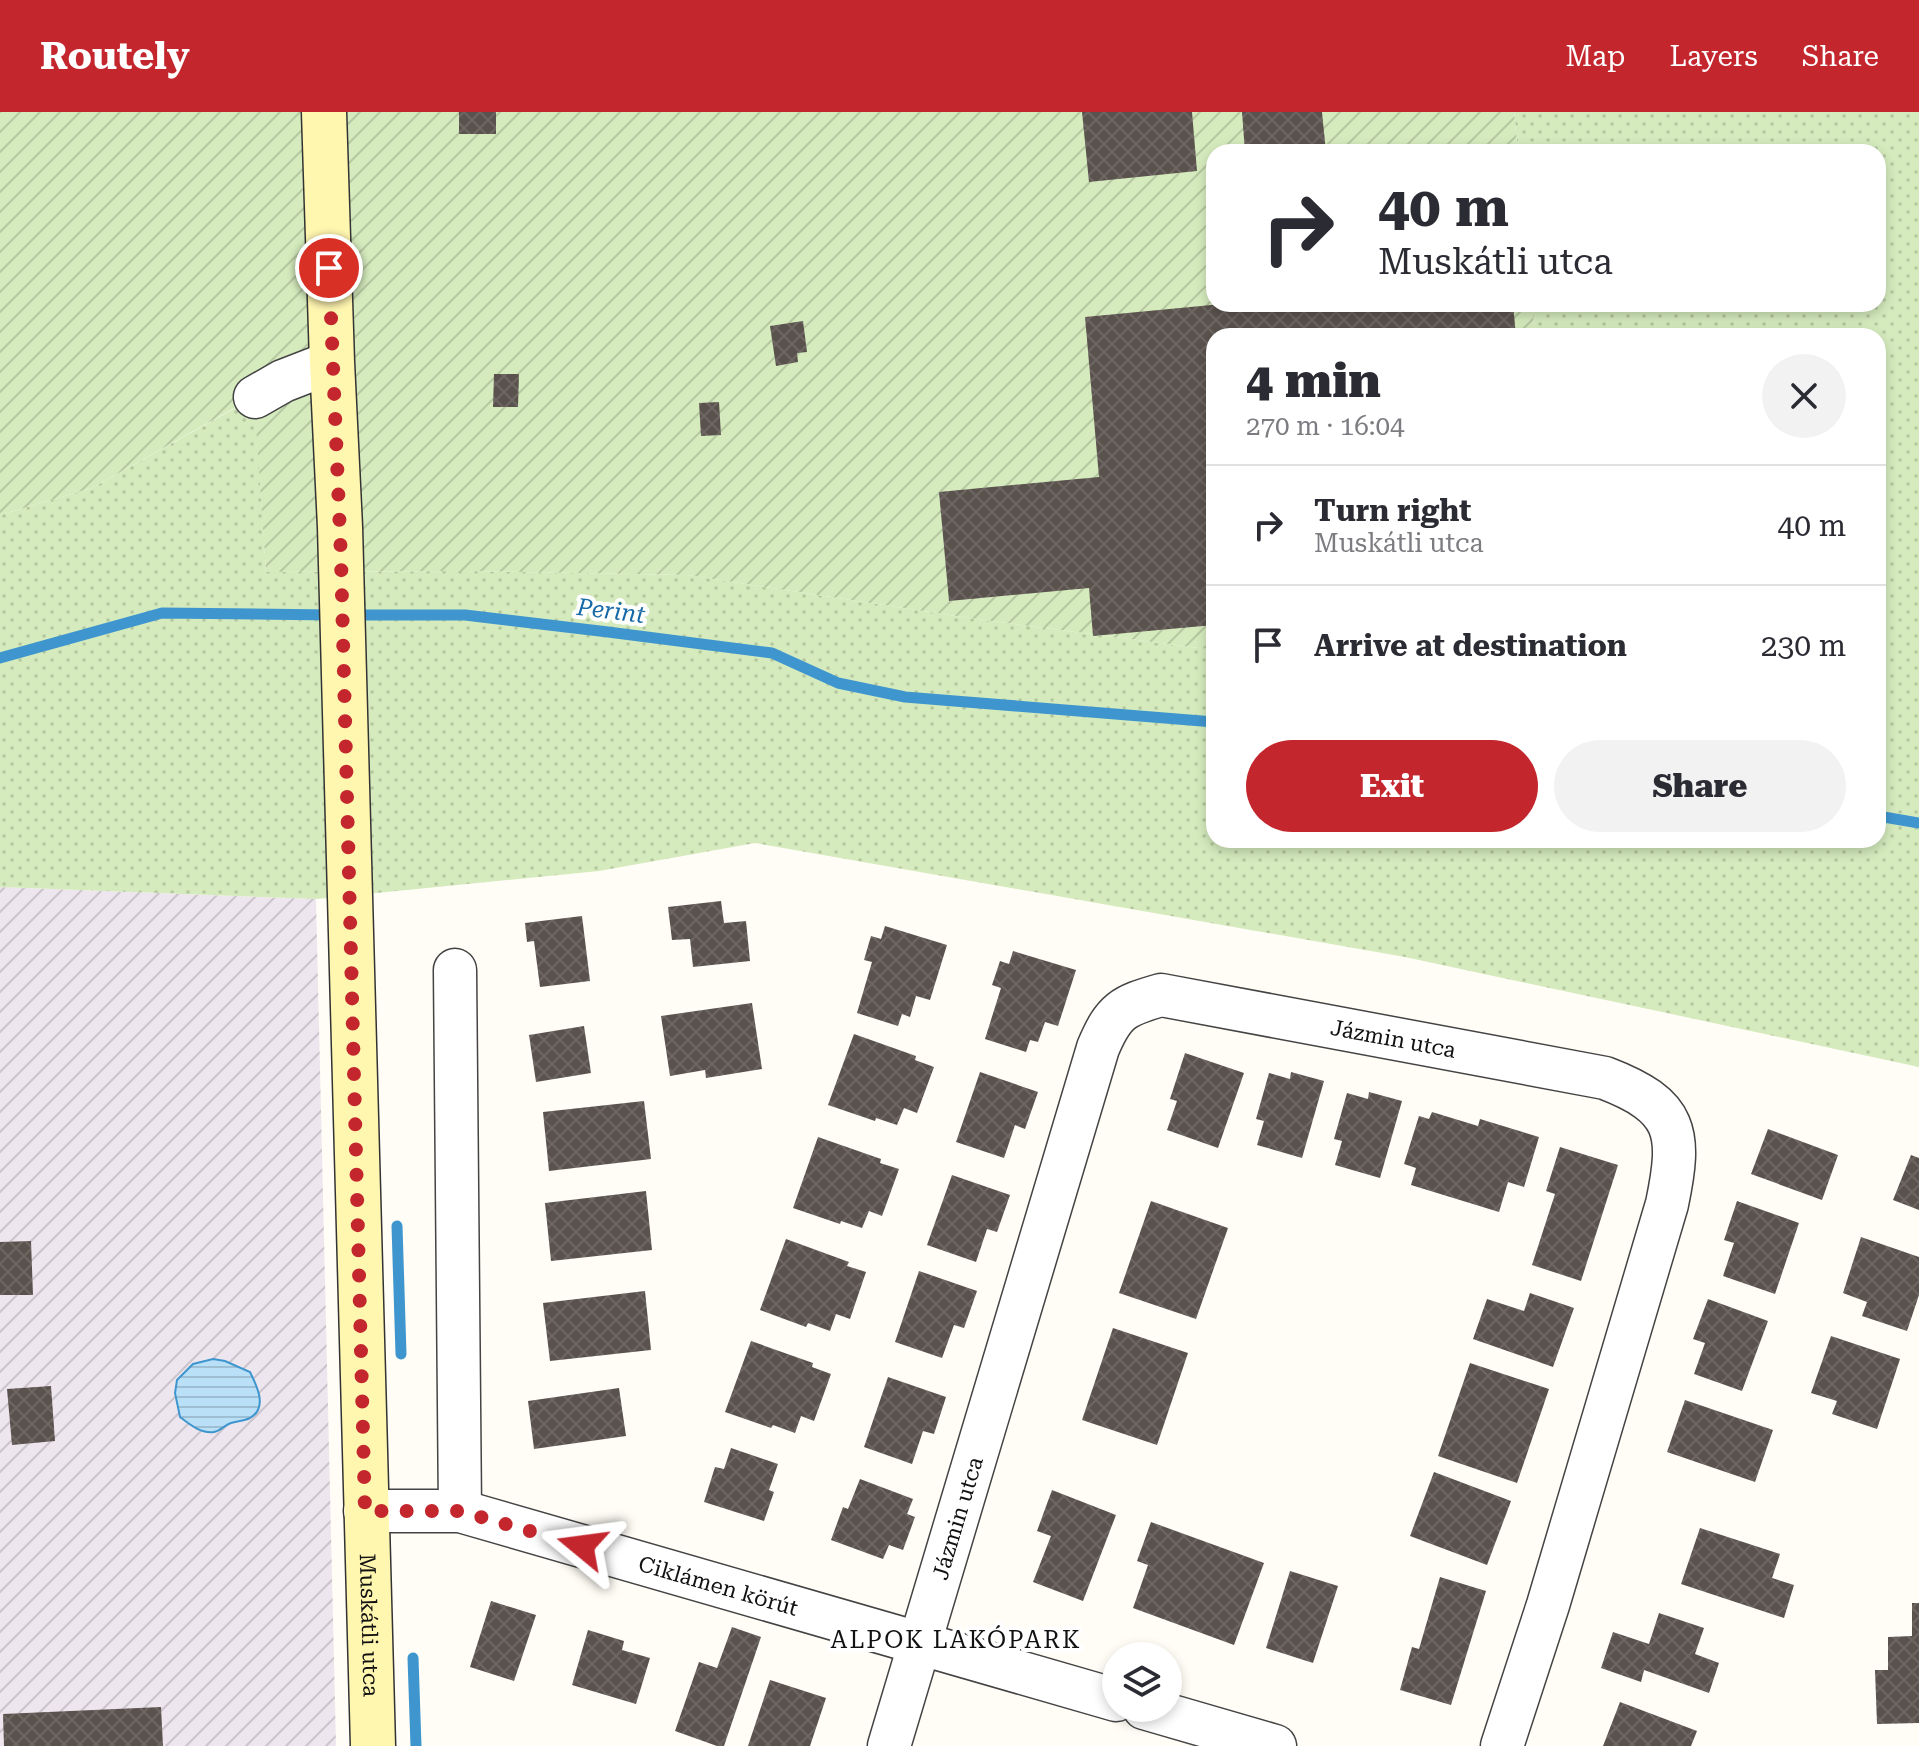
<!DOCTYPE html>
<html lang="en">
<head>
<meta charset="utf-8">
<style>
  body { margin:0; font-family:"Roboto Serif",serif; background:#f2f2f3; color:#2b2b33; height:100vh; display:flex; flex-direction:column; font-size:30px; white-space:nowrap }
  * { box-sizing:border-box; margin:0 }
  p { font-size:26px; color:#7c7c81 }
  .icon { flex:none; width:44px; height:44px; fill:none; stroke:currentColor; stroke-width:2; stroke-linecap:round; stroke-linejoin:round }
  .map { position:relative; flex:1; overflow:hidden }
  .details { position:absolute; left:1206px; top:216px; width:680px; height:520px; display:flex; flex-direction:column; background:#fff; border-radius:24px; box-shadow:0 4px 12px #0003 }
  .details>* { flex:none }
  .banner { position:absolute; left:1206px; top:32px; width:680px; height:168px; border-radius:24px; box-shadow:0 4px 12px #0003; background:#fff; color:#2b2b33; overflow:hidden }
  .controls { position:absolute; left:1102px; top:1530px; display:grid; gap:16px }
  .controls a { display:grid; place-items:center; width:80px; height:80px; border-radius:50%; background:#fff; box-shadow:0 4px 12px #0003; font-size:40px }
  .pin { position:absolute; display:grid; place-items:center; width:68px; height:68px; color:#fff; margin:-34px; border:4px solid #fff; border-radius:50%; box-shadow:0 2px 8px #0007 }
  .me { position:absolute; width:88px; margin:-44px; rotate:286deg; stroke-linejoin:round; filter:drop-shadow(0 0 6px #0008) }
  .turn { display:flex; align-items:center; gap:28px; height:168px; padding:0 40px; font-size:36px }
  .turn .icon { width:104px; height:104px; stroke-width:2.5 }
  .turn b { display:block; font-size:56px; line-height:68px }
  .round { display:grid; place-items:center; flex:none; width:84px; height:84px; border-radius:42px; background:#f2f2f3 }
  .headline { display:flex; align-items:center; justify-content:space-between; height:136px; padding:0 40px }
  h1 { font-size:48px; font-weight:800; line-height:60px }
  .cta { display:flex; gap:16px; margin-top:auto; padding:16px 40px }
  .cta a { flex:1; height:92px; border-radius:48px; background:#c4262e; color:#fff; font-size:32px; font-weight:800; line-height:92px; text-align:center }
  .cta a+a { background:#f2f2f3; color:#2b2b33 }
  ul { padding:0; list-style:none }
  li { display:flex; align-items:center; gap:24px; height:120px; padding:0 40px; border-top:2px solid #e1e1e2 }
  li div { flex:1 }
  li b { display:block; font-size:30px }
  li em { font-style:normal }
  header { display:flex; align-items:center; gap:48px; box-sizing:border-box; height:112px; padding:0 40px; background:#c4262e; color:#fff }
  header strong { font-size:38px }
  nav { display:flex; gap:44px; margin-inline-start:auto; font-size:28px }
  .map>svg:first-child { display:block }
  .industrial { fill:url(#industrial-furrows) }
  .grass { fill:url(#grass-dots) }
  .garden { fill:url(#garden-furrows) }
  .water { fill:url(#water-rules); stroke:#3f96cf; stroke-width:2 }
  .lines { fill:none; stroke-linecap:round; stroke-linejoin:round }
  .stream { stroke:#3f96cf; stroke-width:11 }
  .building { fill:url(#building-cross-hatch) }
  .minor-casing { stroke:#444; stroke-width:45 }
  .secondary-casing { stroke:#333; stroke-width:47 }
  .minor { stroke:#fff; stroke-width:42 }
  .secondary { stroke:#fff6b0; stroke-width:44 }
  .route { stroke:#c4262e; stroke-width:14; stroke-dasharray:0 25.2 }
  .labels { text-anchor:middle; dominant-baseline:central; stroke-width:8; stroke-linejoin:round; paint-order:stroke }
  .street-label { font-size:22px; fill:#111; stroke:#fff }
  .water-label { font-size:24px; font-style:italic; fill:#1768a6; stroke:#fff }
  .neighbourhood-label { font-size:24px; letter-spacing:2px; fill:#111; stroke:#fff }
</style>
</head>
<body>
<header>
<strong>Routely</strong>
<nav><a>Map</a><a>Layers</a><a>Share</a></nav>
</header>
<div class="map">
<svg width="1919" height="1634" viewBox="0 0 1919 1634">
  <defs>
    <pattern id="industrial-furrows" width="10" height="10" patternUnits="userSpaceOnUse" patternTransform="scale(2)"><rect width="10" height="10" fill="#eee6ef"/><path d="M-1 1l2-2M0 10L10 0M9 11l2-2" fill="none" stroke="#cbc4cc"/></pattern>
    <pattern id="grass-dots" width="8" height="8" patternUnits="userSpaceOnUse" patternTransform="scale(2)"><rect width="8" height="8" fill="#d5ebbd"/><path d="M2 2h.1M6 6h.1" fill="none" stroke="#b6c8a1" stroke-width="1.8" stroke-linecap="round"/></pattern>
    <pattern id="garden-furrows" width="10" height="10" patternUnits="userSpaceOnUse" patternTransform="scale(2)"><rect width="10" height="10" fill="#d5ebbd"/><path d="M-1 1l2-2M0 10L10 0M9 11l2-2" fill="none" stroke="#b6c8a1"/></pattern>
    <pattern id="water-rules" width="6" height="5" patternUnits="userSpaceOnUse" patternTransform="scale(2)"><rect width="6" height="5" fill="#b9e0f7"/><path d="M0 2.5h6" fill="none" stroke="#9ebfd3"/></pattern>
    <pattern id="building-cross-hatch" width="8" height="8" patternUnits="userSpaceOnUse" patternTransform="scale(2)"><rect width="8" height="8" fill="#5a524d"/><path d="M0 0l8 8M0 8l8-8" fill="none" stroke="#6d6662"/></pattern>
  </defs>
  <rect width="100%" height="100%" fill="#fffdf5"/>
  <path class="industrial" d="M 0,775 L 316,787 L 336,1634 L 0,1634 Z"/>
  <path class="grass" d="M 1514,0 L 1919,0 L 1919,955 L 1405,845 L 755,731 L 599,759 L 316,787 L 0,775 L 0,403 L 92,376 L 255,285 L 266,460 L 467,459 L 687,463 L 969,506 L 1214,538 L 1214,728 L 1878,728 L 1878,224 L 1535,224 L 1532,192 L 1878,192 L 1878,40 L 1518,40 Z"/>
  <path class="garden" d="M 0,0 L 1514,0 L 1518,40 L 1214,40 L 1214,192 L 1532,192 L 1535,224 L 1214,224 L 1214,538 L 969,506 L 687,463 L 467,459 L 266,460 L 254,285 L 92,376 L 0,403 Z"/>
  <path class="water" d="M 213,1247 L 225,1249 L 250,1260 C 257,1274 268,1296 250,1306 C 244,1309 237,1309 231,1311 C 225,1313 220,1319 214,1320 C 201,1322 189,1312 180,1305 L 175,1281 L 177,1268 L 193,1252 Z"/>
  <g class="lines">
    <path class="stream" d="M 350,503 L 465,503 L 608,520 L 772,541 L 838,571 L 905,585 L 1214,610
      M 0,546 L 162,501 L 333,503
      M 1878,704 L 1919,711
      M 397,1114 L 401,1242
      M 413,1546 L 416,1634"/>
  </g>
  <path class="building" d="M 459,0 L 496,0 L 496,22 L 459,22 Z
    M 1082,0 L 1192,0 L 1197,59 L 1089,70 Z
    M 1242,0 L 1322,0 L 1326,40 L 1245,40 Z
    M 1466,33 L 1466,40 L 1414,40 L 1414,38 Z
    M 1222,192 L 1513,192 L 1516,224 L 1214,224 L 1214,513 L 1093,524 L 1089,476 L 949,489 L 939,380 L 1099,365 L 1085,205 Z
    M 803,209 L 807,240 L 797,241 L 798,250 L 776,254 L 770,214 Z
    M 494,262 L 519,262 L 518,295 L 493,295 Z
    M 719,290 L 721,323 L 701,324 L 699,291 Z
    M 721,789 L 724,811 L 746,809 L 750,849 L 693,855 L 690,827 L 672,828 L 668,795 Z
    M 582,804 L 590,869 L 540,875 L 534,829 L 527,830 L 525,811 Z
    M 885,814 L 947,833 L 930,888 L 916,884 L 910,905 L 902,902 L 898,914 L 857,901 L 872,850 L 864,848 L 871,824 L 881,827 Z
    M 1013,839 L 1076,858 L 1058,914 L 1045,910 L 1038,930 L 1030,928 L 1026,940 L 985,927 L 1001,876 L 992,873 L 1000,849 L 1009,852 Z
    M 752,891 L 762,957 L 706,966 L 705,958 L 670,964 L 661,904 Z
    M 584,914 L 591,961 L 536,970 L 529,923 Z
    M 854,922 L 916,944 L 915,948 L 934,955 L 917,1001 L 904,996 L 897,1013 L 876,1006 L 875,1009 L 828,993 Z
    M 1185,941 L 1244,961 L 1218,1036 L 1167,1018 L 1177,989 L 1170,987 Z
    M 980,960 L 1038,980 L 1025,1017 L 1015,1013 L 1004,1046 L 956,1030 Z
    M 1291,960 L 1324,969 L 1302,1046 L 1257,1033 L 1264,1009 L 1256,1007 L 1269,961 L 1290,967 Z
    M 1369,980 L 1402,989 L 1380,1066 L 1335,1053 L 1342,1029 L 1334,1027 L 1347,981 L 1368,987 Z
    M 644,989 L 651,1047 L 549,1059 L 543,1000 Z
    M 1432,1000 L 1478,1014 L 1480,1007 L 1539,1025 L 1524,1075 L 1508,1070 L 1499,1100 L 1411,1073 L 1416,1056 L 1404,1052 L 1419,1004 L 1429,1007 Z
    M 1768,1017 L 1838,1043 L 1822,1088 L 1751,1062 Z
    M 818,1025 L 881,1047 L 880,1051 L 899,1057 L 882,1104 L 869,1099 L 862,1116 L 841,1109 L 840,1112 L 793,1096 Z
    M 1560,1035 L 1618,1053 L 1581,1169 L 1532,1153 L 1555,1082 L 1546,1079 Z
    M 1911,1043 L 1919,1046 L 1919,1098 L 1893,1088 Z
    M 952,1063 L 1010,1083 L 997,1120 L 987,1117 L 976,1150 L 927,1133 Z
    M 646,1079 L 652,1138 L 551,1149 L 545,1091 Z
    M 1151,1089 L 1228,1116 L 1196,1207 L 1119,1181 Z
    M 1737,1089 L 1799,1111 L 1775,1182 L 1723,1164 L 1734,1131 L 1724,1128 Z
    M 1861,1125 L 1919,1145 L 1919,1183 L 1907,1219 L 1862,1204 L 1867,1190 L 1843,1181 Z
    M 786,1127 L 849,1150 L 847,1154 L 866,1160 L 850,1207 L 836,1202 L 830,1219 L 808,1211 L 806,1215 L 760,1198 Z
    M 31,1129 L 33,1183 L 0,1183 L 0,1130 Z
    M 919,1159 L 977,1179 L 964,1216 L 954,1213 L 942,1246 L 895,1230 Z
    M 645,1179 L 651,1238 L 550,1249 L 543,1191 Z
    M 1530,1181 L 1574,1196 L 1553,1255 L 1473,1227 L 1487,1187 L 1524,1199 Z
    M 1708,1187 L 1768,1209 L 1742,1279 L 1694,1262 L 1705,1231 L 1693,1227 Z
    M 1113,1216 L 1188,1241 L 1157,1333 L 1082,1308 Z
    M 1831,1224 L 1900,1247 L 1877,1317 L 1832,1302 L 1837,1289 L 1811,1281 Z
    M 751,1229 L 813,1251 L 812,1255 L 831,1262 L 814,1309 L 801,1304 L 795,1321 L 773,1313 L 771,1316 L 725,1300 Z
    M 1470,1251 L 1549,1277 L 1517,1371 L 1438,1344 Z
    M 888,1265 L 946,1285 L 934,1322 L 923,1319 L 912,1352 L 864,1335 Z
    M 51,1274 L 55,1329 L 12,1333 L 7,1277 Z
    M 619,1276 L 626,1324 L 534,1337 L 528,1289 Z
    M 1685,1288 L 1773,1318 L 1755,1370 L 1667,1340 Z
    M 731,1336 L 778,1352 L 769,1378 L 774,1380 L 764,1409 L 704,1390 L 715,1355 L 724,1357 Z
    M 1434,1360 L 1511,1389 L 1487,1453 L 1410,1424 Z
    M 860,1367 L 913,1387 L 907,1402 L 915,1405 L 903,1438 L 889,1433 L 883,1447 L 831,1428 L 843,1395 L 848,1397 Z
    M 1052,1378 L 1116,1403 L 1083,1489 L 1033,1470 L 1051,1424 L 1037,1419 Z
    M 1151,1410 L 1264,1451 L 1234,1533 L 1133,1496 L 1148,1453 L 1137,1449 Z
    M 1700,1416 L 1780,1442 L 1772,1466 L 1794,1473 L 1784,1506 L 1681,1472 Z
    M 1290,1459 L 1338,1474 L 1313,1551 L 1266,1536 Z
    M 1440,1465 L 1486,1479 L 1451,1593 L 1400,1578 L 1412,1535 L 1419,1537 Z
    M 491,1489 L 536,1503 L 514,1569 L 470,1555 Z
    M 1912,1491 L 1919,1491 L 1919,1611 L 1877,1612 L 1875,1558 L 1888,1558 L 1888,1525 L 1912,1524 Z
    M 1659,1501 L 1704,1516 L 1695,1542 L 1719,1551 L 1709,1581 L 1644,1558 L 1641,1570 L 1601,1556 L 1613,1520 L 1649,1532 Z
    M 732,1515 L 761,1525 L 724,1634 L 717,1634 L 675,1619 L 699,1550 L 717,1556 Z
    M 588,1518 L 624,1529 L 622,1538 L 650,1546 L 636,1592 L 572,1573 Z
    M 770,1568 L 826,1586 L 810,1634 L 748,1634 Z
    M 1620,1590 L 1697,1619 L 1691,1634 L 1603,1634 Z
    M 161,1595 L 163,1634 L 4,1634 L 3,1602 Z"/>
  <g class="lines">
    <defs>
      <g id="minor">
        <path d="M 255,285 L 283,269 L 332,250"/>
        <path d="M 455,858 L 460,1399"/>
        <path id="s1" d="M 365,1399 L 460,1399 L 1116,1588"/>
        <path d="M 1144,1596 L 1275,1634"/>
        <path id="s2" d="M 889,1634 L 1098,936 C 1114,898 1123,894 1161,883 L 1605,966 C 1678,994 1682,1020 1667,1092 L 1548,1493 L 1502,1634"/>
      </g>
      <g id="secondary">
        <path id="s3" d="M 324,0 L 332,250 L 340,415 L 373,1634"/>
      </g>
    </defs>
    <use href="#minor" class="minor-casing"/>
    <use href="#secondary" class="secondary-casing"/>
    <use href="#minor" class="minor"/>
    <use href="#secondary" class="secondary"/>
  </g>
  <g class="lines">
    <path class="route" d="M 329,156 L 341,446 L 365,1399 L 460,1399 L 582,1434"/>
  </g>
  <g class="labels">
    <g class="street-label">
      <text stroke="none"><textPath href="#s2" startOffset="1052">Jázmin utca</textPath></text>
      <text stroke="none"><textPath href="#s2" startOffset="238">Jázmin utca</textPath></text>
      <text stroke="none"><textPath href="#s1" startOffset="364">Ciklámen körút</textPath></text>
      <text stroke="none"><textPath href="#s3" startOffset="1514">Muskátli utca</textPath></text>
    </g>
    <g class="water-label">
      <text transform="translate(611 499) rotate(7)">Perint</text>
    </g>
    <g class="neighbourhood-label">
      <text x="956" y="1528">ALPOK LAKÓPARK</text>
    </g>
  </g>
</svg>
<div class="controls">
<a><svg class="icon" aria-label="layers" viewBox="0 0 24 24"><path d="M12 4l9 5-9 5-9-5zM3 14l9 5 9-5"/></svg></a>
</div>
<div class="pin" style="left:329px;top:156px;background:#d93025"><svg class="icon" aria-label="arrive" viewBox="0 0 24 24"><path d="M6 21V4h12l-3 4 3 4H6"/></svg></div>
<svg class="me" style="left:582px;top:1434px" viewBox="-20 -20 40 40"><path d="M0-17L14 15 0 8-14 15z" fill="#c4262e" stroke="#fff" stroke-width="4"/></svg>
<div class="banner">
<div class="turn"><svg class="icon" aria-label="right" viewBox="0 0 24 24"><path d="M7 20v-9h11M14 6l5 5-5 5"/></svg><div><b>40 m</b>Muskátli utca</div></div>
</div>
<section class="details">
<div class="headline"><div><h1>4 min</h1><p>270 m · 16:04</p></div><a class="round"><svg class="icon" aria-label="close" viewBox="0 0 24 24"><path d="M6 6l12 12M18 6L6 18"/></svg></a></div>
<ul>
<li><svg class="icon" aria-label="right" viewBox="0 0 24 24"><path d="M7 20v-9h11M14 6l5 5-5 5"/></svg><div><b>Turn right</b><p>Muskátli utca</p></div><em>40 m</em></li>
<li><svg class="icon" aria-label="arrive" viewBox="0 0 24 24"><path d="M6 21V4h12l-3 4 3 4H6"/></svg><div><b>Arrive at destination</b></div><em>230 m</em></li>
</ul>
<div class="cta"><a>Exit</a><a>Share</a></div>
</section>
</div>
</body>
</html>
